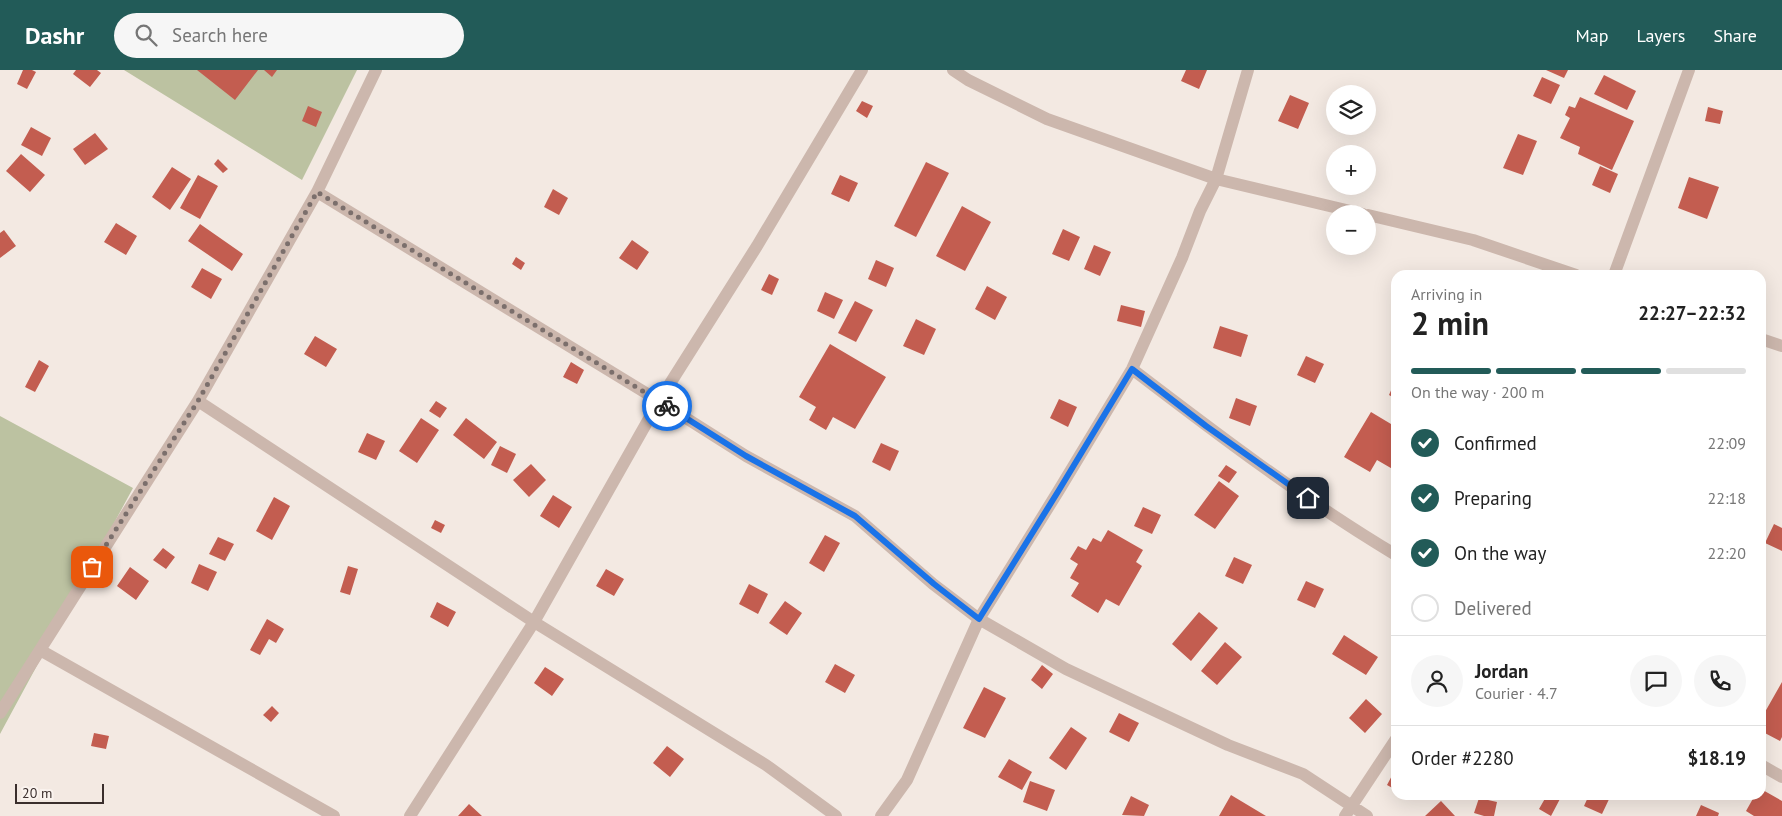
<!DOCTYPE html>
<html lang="en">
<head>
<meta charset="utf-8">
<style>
	:root { --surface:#fff; --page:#f6f6f6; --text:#222; --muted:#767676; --line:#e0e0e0; --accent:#225b58 }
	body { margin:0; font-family:"PT Sans",sans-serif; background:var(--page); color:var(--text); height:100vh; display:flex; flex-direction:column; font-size:19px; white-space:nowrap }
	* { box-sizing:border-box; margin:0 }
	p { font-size:16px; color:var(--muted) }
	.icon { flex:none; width:28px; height:28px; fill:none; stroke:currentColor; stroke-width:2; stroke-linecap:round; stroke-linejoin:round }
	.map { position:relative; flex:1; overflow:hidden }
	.panel { position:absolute; left:1391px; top:200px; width:375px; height:530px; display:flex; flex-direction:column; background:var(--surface); border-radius:15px; box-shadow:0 5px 20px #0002 }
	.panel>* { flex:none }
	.controls { position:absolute; left:1326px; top:15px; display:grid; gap:10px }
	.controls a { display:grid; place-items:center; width:50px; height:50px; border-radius:50%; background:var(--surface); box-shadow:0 5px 20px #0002; font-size:25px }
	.scale { position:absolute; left:15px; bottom:12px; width:89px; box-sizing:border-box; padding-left:5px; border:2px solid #3a2e2c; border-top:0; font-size:14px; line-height:18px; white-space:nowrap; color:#3a2e2c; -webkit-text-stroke:4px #faf3ee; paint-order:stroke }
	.pin { position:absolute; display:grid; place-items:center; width:42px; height:42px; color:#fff; margin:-21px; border-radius:10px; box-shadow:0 2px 8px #0006 }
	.courier { position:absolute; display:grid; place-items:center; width:50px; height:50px; margin:-25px; border:4px solid #1a73e8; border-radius:50%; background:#fff; color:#222; box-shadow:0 1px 6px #0007 }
	.head em { font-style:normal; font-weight:600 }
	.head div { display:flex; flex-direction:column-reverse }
	.head { display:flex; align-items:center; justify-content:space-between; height:85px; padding:0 20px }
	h1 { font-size:32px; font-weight:600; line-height:38px }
	.bar { display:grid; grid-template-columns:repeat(4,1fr); gap:8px 5px; align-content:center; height:60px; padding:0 20px }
	.bar i { height:6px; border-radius:4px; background:var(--line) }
	.bar .selected { background:var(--accent) }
	.bar p { grid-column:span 4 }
	.line { display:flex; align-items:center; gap:12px; padding:0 20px; border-top:1px solid var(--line) }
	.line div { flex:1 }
	.round { display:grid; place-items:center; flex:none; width:52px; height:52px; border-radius:26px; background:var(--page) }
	ol { padding:0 20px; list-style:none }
	li { display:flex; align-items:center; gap:15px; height:55px }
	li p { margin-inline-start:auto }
	li .icon { padding:5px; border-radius:50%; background:var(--accent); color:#fff; stroke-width:4 }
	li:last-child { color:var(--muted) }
	li i { width:28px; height:28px; border:2px solid var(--line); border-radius:50% }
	header { display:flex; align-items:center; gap:30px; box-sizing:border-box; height:70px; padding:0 25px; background:var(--accent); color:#fff }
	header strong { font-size:24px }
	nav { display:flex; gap:28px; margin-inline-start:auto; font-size:18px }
	.search { width:350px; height:45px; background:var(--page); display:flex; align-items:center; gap:12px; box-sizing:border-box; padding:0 18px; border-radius:28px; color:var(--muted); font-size:19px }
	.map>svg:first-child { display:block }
	.green { fill:#bcc2a1 }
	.building { fill:#c35d50 }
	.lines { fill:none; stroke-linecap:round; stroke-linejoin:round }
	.street { stroke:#ccb7ad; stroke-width:12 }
	.done { stroke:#7b6f6c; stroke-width:5; stroke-dasharray:0 9 }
	.route { stroke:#1a73e8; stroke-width:6 }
</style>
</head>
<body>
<header>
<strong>Dashr</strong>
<div class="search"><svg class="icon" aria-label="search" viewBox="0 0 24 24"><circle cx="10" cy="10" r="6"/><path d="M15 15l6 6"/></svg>Search here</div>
<nav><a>Map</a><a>Layers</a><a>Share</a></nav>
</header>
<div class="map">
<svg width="1782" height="746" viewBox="0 0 1782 746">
	<rect width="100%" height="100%" fill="#f3e9e2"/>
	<path class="green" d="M124 0H357L302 110Z
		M0 346 133 418 0 664Z"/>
	<path class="building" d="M23 0H32L36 2 27 19 17 14Z
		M76 0H97L101 3 90 17 73 4Z
		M197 0H258L235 30Z
		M264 0H277L272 7Z
		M1186 0H1207L1199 19 1181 11Z
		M1546 0H1568L1564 8Z
		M1604 5 1636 21 1627 40 1594 24Z
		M1542 7 1560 15 1551 34 1533 26Z
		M1290 25 1309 33 1298 59 1278 51Z
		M1580 27 1634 51 1612 100 1578 84 1580 77 1560 68 1570 48 1565 45 1569 36 1575 38Z
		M862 31 873 36 867 48 856 41Z
		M308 36 322 42 316 57 302 51Z
		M1708 37 1723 41 1720 54 1705 51Z
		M31 57 51 68 42 86 21 75Z
		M95 63 108 79 85 95 73 79Z
		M1518 64 1537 71 1523 105 1503 98Z
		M21 84 45 105 30 122 6 101Z
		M218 89 228 99 223 103 214 94Z
		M926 92 949 103 916 167 894 156Z
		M1600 96 1618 104 1610 123 1592 115Z
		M172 97 191 109 170 140 152 127Z
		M198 105 218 116 200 149 180 138Z
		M840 105 858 113 849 132 831 124Z
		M1689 107 1719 117 1707 149 1678 138Z
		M553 119 568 128 559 145 544 137Z
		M962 136 991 152 965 201 936 186Z
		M116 153 137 166 126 185 104 172Z
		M200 154 243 184 232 201 188 171Z
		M1063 159 1080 167 1069 191 1052 184Z
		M4 160 16 176 0 188V163Z
		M632 170 649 182 637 200 619 188Z
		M1094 175 1111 182 1100 206 1084 199Z
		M516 187 525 193 521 200 512 194Z
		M876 190 894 198 886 217 868 209Z
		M202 198 222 209 211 229 191 217Z
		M769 204 779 209 772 225 761 220Z
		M987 216 1007 227 995 250 975 239Z
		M825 222 843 230 834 249 817 241Z
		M855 231 873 240 856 272 838 263Z
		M1121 235 1145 241 1141 257 1117 251Z
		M916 249 936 259 924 285 903 276Z
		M1220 256 1248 265 1241 287 1213 278Z
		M315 266 337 279 326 297 304 284Z
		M830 274 886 307 855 359 833 347 826 360 809 350 816 337 799 327Z
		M1306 286 1324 294 1315 313 1297 305Z
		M39 290 49 296 35 322 25 317Z
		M571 292 584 300 577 314 563 307Z
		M1396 309V329L1389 325Z
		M1236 328 1257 336 1250 356 1229 348Z
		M1059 329 1077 337 1068 357 1050 348Z
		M436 331 447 338 440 348 429 341Z
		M1371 342 1396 357V401L1377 390 1370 402 1344 387Z
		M421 348 439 360 417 393 399 381Z
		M466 348 497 372 484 389 453 365Z
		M367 363 385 371 376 390 358 382Z
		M881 373 899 381 890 401 872 392Z
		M500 376 516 384 507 403 491 395Z
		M531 394 546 410 529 427 513 410Z
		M1226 395 1237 402 1229 413 1218 406Z
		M1219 411 1239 426 1215 459 1194 445Z
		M553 425 572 437 559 458 540 446Z
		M274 427 290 436 272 470 256 461Z
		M1143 437 1161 445 1152 464 1134 456Z
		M435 450 445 455 441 463 431 458Z
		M1774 454 1782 458V481L1765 473Z
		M1108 460 1143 480 1136 492 1142 496 1119 536 1106 529 1098 543 1071 526 1079 513 1070 508 1078 494 1070 489 1078 476 1086 480 1093 468 1101 472Z
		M825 465 840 473 824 502 809 493Z
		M218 467 234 474 225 491 209 484Z
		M163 478 175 487 166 499 153 490Z
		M1234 487 1252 495 1243 514 1225 506Z
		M199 494 217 502 208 521 191 513Z
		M348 496 358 499 350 525 340 522Z
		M130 497 149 511 136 530 117 516Z
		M606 499 624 509 614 526 596 516Z
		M1306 511 1324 519 1315 538 1297 530Z
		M749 514 768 524 758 544 739 534Z
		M785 531 802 543 787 565 769 553Z
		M437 532 456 542 448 557 430 547Z
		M1199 542 1218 558 1191 591 1172 574Z
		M267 549 284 559 276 573 269 569 260 585 250 580Z
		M1344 565 1378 587 1366 605 1332 584Z
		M1225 572 1242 587 1217 615 1201 601Z
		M835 594 855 605 845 623 825 612Z
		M1042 595 1053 604 1042 619 1031 610Z
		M545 597 564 609 552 626 534 613Z
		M1782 612V667L1780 671 1761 661V649Z
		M984 617 1006 628 985 668 963 658Z
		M1366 629 1382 644 1365 663 1349 648Z
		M272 636 279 643 271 652 263 645Z
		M1119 643 1139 653 1129 672 1109 662Z
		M1071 657 1087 668 1066 700 1049 688Z
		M94 663 109 666 106 679 91 676Z
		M667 676 684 689 670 707 653 693Z
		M1009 689 1032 702 1022 720 998 707Z
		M1396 698V720L1387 715Z
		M1030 711 1055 720 1047 741 1023 732Z
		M1761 719 1782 731V746H1754L1746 741 1755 725H1761Z
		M1231 725 1266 746H1219Z
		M1547 725H1557L1561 727 1551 746 1539 739Z
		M1589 725H1611L1602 744 1584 736Z
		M1131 726 1149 735 1144 746 1122 745Z
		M1479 728 1497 732 1494 746H1484L1474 743Z
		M1441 731 1455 746H1425Z
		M469 734 482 746H458Z
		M1701 735 1719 743 1718 746H1696Z"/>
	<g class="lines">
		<path class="street" d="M953 0 968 10 1047 49 1216 109 1363 144
			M317 122 659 331 746 386 855 446 933 514 979 549 1066 599 1228 675 1303 704 1367 746
			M1368 145 1473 170 1576 205
			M1614 205 1689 0
			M1761 269 1782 276
			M1132 299C1217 364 1304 430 1396 485
			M198 331 534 552 766 695 836 746
			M40 580 334 746
			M0 643 198 331 317 122 376 0
			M1761 695 1782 707
			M410 746 534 552 659 331 757 176 862 0
			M881 746 907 710 979 549 1059 420 1132 299 1182 188 1200 141 1216 109 1248 0
			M1345 746 1396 669"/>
	</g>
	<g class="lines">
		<path class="done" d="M92 497 198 331 317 122 667 336"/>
		<path class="route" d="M667 336 746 386 855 446 934 514 979 549 1059 420 1132 299 1206 356 1308 428"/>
	</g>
</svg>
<div class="controls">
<a><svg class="icon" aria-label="layers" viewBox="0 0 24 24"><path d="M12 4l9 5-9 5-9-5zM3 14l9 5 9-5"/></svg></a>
<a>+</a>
<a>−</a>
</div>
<div class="scale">20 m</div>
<div class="pin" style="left:92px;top:497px;background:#ea580c"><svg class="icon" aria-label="bag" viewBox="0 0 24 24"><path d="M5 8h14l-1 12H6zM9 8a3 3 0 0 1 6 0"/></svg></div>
<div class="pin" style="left:1308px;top:428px;background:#1f2937"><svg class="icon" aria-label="home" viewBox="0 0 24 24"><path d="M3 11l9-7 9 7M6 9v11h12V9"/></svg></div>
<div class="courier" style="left:667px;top:336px"><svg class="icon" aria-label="bike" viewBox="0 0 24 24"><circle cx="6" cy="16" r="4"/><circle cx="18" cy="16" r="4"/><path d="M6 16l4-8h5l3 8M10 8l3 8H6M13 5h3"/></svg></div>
<section class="panel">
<div class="head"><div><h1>2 min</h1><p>Arriving in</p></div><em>22:27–22:32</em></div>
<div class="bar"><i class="selected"></i><i class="selected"></i><i class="selected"></i><i></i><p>On the way · 200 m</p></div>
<ol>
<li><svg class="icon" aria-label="check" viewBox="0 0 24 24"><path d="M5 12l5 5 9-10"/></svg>Confirmed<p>22:09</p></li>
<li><svg class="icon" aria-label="check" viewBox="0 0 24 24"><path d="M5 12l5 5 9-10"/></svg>Preparing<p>22:18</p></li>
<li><svg class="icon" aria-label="check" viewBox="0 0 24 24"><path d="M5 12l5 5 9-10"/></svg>On the way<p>22:20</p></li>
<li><i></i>Delivered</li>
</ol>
<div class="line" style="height:90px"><a class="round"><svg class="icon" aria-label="person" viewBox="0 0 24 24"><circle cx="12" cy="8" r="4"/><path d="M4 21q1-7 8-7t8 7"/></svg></a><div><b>Jordan</b><p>Courier · 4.7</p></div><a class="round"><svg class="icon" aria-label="chat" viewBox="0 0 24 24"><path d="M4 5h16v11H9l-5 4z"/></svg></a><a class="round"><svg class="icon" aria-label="phone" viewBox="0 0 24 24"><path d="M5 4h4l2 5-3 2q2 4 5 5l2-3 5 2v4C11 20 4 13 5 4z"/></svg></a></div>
<div class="line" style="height:65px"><div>Order #2280</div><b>$18.19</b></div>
</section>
</div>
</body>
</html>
